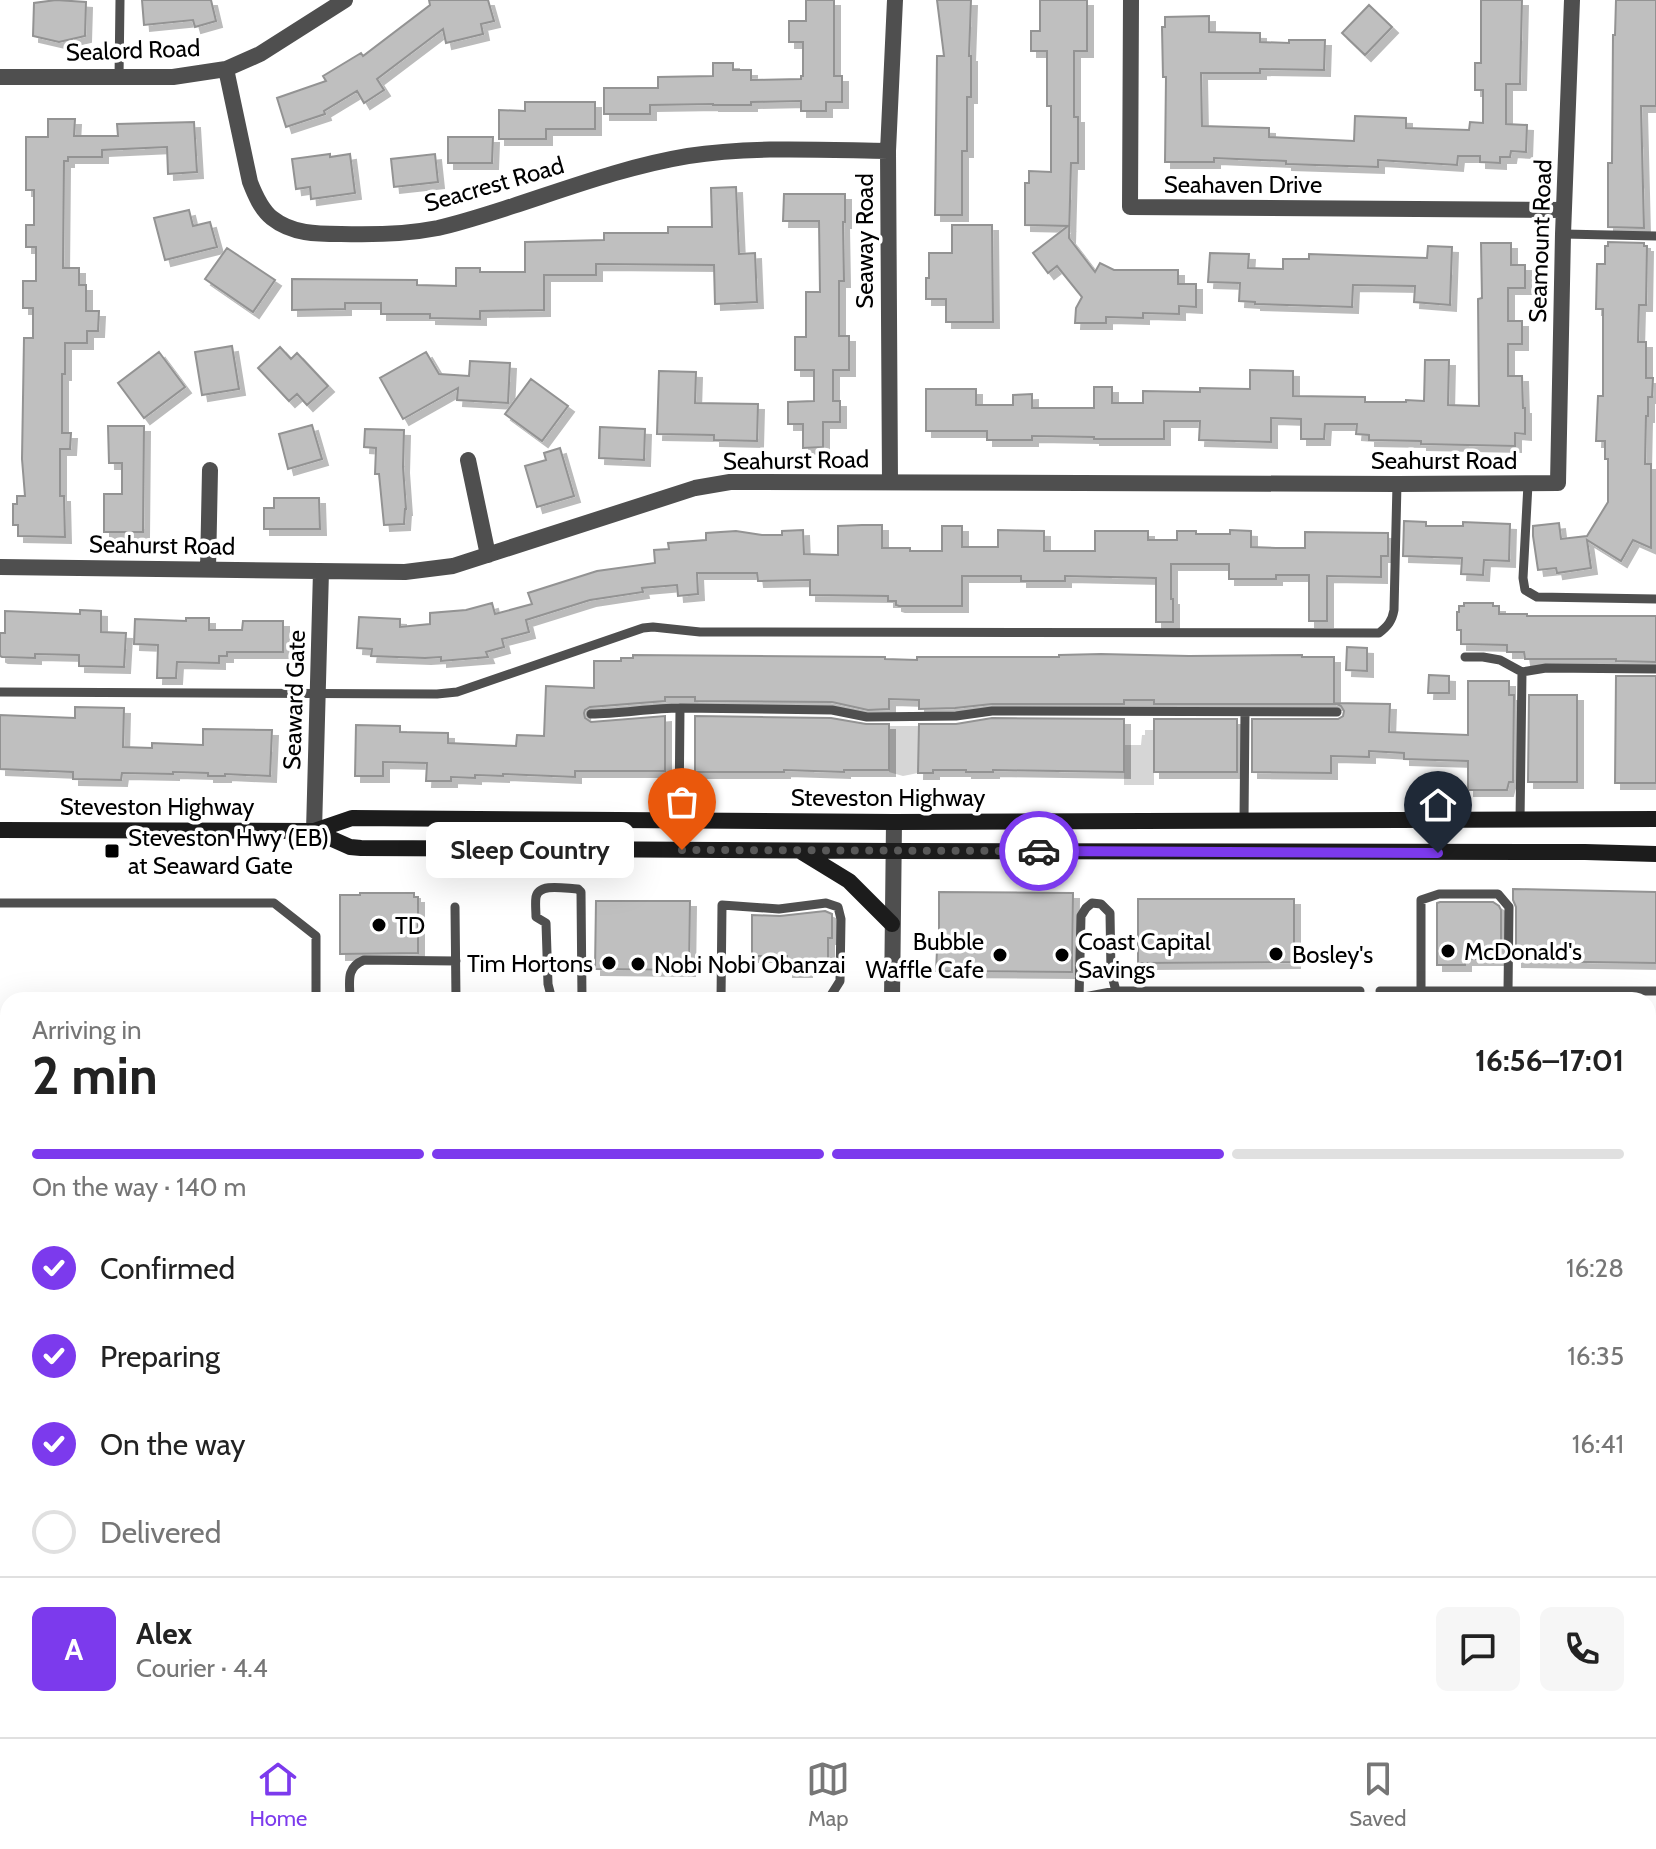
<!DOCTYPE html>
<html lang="en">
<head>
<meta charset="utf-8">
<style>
	:root { --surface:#fff; --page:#f6f6f6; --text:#222; --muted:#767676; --line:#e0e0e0; --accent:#7c3aed }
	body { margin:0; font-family:Cabin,sans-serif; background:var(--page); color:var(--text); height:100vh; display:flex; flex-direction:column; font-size:30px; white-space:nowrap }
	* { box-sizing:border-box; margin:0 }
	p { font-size:26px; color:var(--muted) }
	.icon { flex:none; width:44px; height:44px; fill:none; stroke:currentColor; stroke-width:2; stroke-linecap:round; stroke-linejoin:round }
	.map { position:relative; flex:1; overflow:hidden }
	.details { position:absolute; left:0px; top:992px; width:1656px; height:746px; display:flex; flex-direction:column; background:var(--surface); border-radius:24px 24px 0 0; box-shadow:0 8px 32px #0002 }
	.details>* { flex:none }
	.pin { position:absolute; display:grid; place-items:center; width:68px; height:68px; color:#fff; margin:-82px -34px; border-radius:50% 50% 50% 0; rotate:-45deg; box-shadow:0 0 8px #0007 }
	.pin .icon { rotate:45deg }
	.courier { position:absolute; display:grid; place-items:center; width:80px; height:80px; margin:-40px; border:6px solid #7c3aed; border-radius:50%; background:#fff; color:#222; box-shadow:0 2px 10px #0007 }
	.bubble { position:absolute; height:56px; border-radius:12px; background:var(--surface); box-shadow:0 8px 32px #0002; font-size:26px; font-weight:700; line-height:56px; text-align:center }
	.head em { font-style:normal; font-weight:700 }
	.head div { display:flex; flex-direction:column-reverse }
	.head { display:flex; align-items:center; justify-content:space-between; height:136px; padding:0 32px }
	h1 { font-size:52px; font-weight:700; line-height:60px }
	.bar { display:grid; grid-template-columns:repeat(4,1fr); gap:12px 8px; align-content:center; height:96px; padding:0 32px }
	.bar i { height:10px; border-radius:6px; background:var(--line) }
	.bar .selected { background:var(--accent) }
	.bar p { grid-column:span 4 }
	.line { display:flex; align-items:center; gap:20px; padding:0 32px; border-top:2px solid var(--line) }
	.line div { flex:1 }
	.round { display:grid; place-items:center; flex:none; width:84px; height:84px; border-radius:12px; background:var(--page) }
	ol { padding:0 32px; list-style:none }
	li { display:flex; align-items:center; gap:24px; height:88px }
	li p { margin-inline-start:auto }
	li .icon { padding:8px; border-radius:50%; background:var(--accent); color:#fff; stroke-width:4 }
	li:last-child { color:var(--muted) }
	li i { width:44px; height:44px; border:4px solid var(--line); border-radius:50% }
	.tab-bar { display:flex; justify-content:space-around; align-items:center; height:112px; border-top:2px solid var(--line); background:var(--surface); font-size:22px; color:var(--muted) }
	.tab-bar a { display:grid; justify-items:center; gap:4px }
	.tab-bar .selected { color:var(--accent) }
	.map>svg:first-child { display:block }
	.green { fill:#d6d6d6 }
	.building { fill:#bfbfbf; stroke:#939393; stroke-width:2; filter:url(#shadow) }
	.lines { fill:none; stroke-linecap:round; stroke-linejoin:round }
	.service { stroke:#4f4f4f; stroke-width:9 }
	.minor { stroke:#4f4f4f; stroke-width:16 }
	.tertiary { stroke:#4f4f4f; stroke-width:16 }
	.secondary { stroke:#1c1c1c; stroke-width:16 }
	.done { stroke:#595959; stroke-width:8; stroke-dasharray:0 14.4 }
	.route { stroke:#7c3aed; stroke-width:10 }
	.poi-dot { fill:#000; stroke:#fff; stroke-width:3 }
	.labels { text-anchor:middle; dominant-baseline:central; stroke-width:7; stroke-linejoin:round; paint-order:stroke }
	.street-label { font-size:24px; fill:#000; stroke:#fff }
	.poi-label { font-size:24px; fill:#000; stroke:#fff; text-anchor:start }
</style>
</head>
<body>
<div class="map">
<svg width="1656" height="1737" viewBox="0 0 1656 1737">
	<defs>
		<filter id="shadow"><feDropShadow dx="6" dy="6" stdDeviation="0" flood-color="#0004"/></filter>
	</defs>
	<rect width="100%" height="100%" fill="#fff"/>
	<path class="green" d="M889 726H919L918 773 903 776 889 772Z
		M1145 730H1154V785H1124V745H1141L1142 735H1145Z"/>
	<path class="building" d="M56 0 86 2 85 36 59 42 33 36 34 3Z
		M142 0H211L216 21 195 27 193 20 144 25Z
		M429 0H488L494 21 481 24 483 34 446 43 443 29 377 79 384 90 364 103 357 91 324 111 325 114 286 127 277 98 326 81 323 76 361 53 363 56 430 5Z
		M806 0H834V76H842V102H826V111H801V101L751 102V105H713V104L650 105V114H604V88H658V77L713 76V63H733V70H751V80L801 79V76H803V42H789V21H806Z
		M937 0H971L969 56H971V97H967V151H962V215H935L937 56H944Z
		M1040 0H1087V51H1074V117H1078V163H1071L1069 238 1095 272 1100 263 1114 270H1178V284H1196V307L1179 306V314L1143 313V318L1106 317V323H1075L1076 308 1082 297 1057 266 1048 273 1033 253 1068 226 1025 225V183H1029V171L1051 172V106H1047V51H1031V31H1040Z
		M1481 0H1522L1520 84H1506V124L1527 125 1526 152 1511 151 1510 157H1500V163L1480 162V156H1458L1457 165 1378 160V167L1286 164V161L1214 158V162H1165L1166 77H1163L1162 27H1165V17L1209 16V32L1260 33V42L1289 43V40H1325L1324 70 1260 69V73H1201L1202 126 1269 128V137L1354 141 1355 116 1406 118V128L1469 130 1470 122 1483 123V90H1475V63H1481Z
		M1616 0H1656V106H1641L1644 228 1608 227V163H1612L1613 35H1615Z
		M1369 5 1392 27 1365 55 1342 33Z
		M525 102H595V129H546V139H499V110L525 111Z
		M48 119H75L74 136H118L117 124 194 122 197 172 168 174 167 147 102 150V157H68V161H64L63 268H79V285H86V311H99L98 331H87V343H65V374H62V433H71L70 449H60V496H64L65 537 18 536V525H13V504H17V496H25L22 459 24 338H33V308H23V281H36V247H26V225H34V190H26V137H48Z
		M448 137H493L492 163H448Z
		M330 154V157L350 154 355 193 311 199 310 187 296 189 292 159Z
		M435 154 438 182 394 187 391 159Z
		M736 187 739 254 755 253 757 302 715 304 714 265 596 264V275H544V310L480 311V319L430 318V314H381V303H345V309L292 310V279L417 280V285L456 286V268H480V272H525V242L604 240V233H668V227H712L711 188Z
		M784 194H845V222H843L844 281H839V336H849V370H833V401H840V422H823V447L803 448V424H788V402L814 401V370H795V337H806V292H820L819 221H783Z
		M189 210 193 226 210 222 217 247 165 260 154 218Z
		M952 225H992L993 322H946V299H926V278H929V253H952Z
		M1608 242 1644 243V246H1647L1646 305H1639L1638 342H1646V378H1653L1652 397H1648V416H1646L1645 464H1651V548L1633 540 1621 561 1587 540 1591 568 1557 573 1556 568 1538 570 1533 536V526L1559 523 1561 539 1587 536 1608 502V459H1605V441H1596L1598 396H1603V309H1596L1597 264H1605V246H1608Z
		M1481 243H1511V265H1525V288H1508V321H1522V344H1508V376H1522L1523 408H1525V434L1515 433V446L1421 444V441L1369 440V435L1356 434 1357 424H1325L1324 439H1301V419L1271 418V442L1199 440 1200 421H1164V439H1094V437L1032 436V440H987V431H926V389H976V405H1013V395L1032 394V408H1094V387H1112V403H1143V391L1200 392V388L1250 389V370L1293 371V396L1365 397V402H1406V400L1424 401 1425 360H1449L1448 405 1479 406 1478 299 1482 298Z
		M1428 246 1452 247 1450 305 1414 302 1415 286 1353 285 1352 307 1255 304V302L1239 301 1240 283 1208 282 1210 253 1249 254 1248 268 1283 269V259H1309V254L1427 258Z
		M227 248 275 280 253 312 205 279Z
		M232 346 239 389 202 395 195 352Z
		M280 347 291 359 297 353 328 386 307 405 297 394 289 401 258 368Z
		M159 352 185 387 144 418 118 383Z
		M426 352 439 374 469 376 470 361 510 363 508 403 457 400 458 388 403 419 380 378Z
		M659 371 696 372 695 403 758 404 757 441 714 440V435L657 434Z
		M531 379 568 406 542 441 505 414Z
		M312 425 322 459 288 469 279 434Z
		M108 426H144L143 532H104V494H122V463H109Z
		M600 427 645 429 644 460 599 458Z
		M365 429 404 430 403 467 406 509H405L404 524 384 525 379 474H375L376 448 364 447Z
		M560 448 574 496 537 507 525 466 546 460 544 453Z
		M274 498H319L320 529H264V508H274Z
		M1404 521 1426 522V526H1463V522L1510 524 1509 561 1484 560 1483 575 1461 574 1462 558 1403 556Z
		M862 525H882V548H910V551H942V526H962V547H998V530L1044 531V551H1095V531H1148V540H1177V531H1196V534H1230V530L1251 531V547L1276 548H1305V532L1388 533V556H1381V577L1327 576V621H1309V575H1276V579H1229V564H1171V599H1173V622H1156V578L1065 576V581H1021V576H962V606H899L896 605V601H888V596L810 595V580L758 581 757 573H697L698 594 678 596 677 585 642 588 643 592 590 600 526 620 529 632 502 639 504 647 486 652 488 657 441 661V657L425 658 371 656 372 649 357 648 359 617 400 619V627L430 624V613L466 610 492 603 495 614 532 604 528 593 597 571 655 563 654 550 669 549 668 543 706 540V533L736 531 762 535H782V531L803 530 804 554 838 555V526Z
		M1464 603H1493V606H1499V614H1527V616H1656V662L1616 661V659H1525L1524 652H1507V645L1461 644V630H1457V612H1459V606H1464Z
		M80 610 101 611V632L126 633 124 667 79 666V655L35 654V658L2 657 0 656V633H5V611L80 614Z
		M186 618H209V630H242L243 621H283V652H227V656H219V663L177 662 176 678H157L158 645 134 644 135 619 186 621Z
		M1347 647 1367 648V671L1346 670Z
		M1101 654 1189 656 1302 655V657H1334V703L1390 704 1389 732 1468 735V681H1509V695H1514L1513 782H1509L1507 790H1468V761L1404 759V753L1369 751V757L1331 756V773L1252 772V719H1338L1343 716 1344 711 1341 706 1337 704H1154V700H1124V704H992L955 708 919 709V700L889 699V709L868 710 832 702 695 701V697H665V701L590 707 585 710 584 713 585 718 591 722 665 716V771H575V777L503 774V776L475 775V778L451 777V781H426L427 763 383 762V776H355L356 725 400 726V732L448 733V743L516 746 517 735 544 736 546 686 594 688V661H621V658H633V655L885 657V659L917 660V657H1059V655Z
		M1429 675 1449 676V693H1428Z
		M1616 676H1656V783H1615Z
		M1529 695H1577V782H1528Z
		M75 707 124 708 123 747 152 748V743L203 745V729L272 730 270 776 225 774V776H208V773L173 772V774L122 773 121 780 73 779V772L0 769V715L75 718Z
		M695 716 831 718 866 724H889V770H844V772L784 770V772H695Z
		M992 718 1124 719V772L993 770V772H966V770H933V773H918L919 724H956Z
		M1154 719H1237V772H1154Z
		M1513 889 1656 892V963L1516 961V907L1513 900Z
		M939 892 1073 893 1072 972 936 971 937 950H939Z
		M360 893H414V897H418V953L340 954V895H360Z
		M1138 899H1294V962L1138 963Z
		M596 901H690L689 970 595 969Z
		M1440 902H1493L1499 906 1501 910V959H1465V965H1437V903Z
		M825 911 832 914V938H828V964H806V971H787V956H752V915L780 916Z"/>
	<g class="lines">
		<path class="service" d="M119 78 120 0
			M1563 234 1656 236
			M1528 484 1523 578 1525 590 1537 597 1656 599
			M1465 657H1483L1500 660 1522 672 1546 668 1656 669
			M0 692 437 694 457 692 643 628 653 627 700 632 1379 633C1388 626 1392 621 1394 610L1397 484
			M591 714C621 714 650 708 680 708
			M679 820 680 708 832 710 867 717 956 716 992 711 1337 712
			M1244 821 1245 712
			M1520 821 1522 672
			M0 903H274L316 936V1000
			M455 907 456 1000
			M1380 991H1656
			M1421 991V900L1439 894H1498L1509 907 1508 991
			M955 997 1079 998 1116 991H1360
			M1079 998 1081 916 1086 908 1092 903 1101 904 1110 913 1111 972 1116 991
			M350 1000C350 982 345 968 364 960L456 961
			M456 1000H527
			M552 1000 548 984 546 923 536 917C536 911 535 903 536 897 539 882 567 889 578 889L581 892 582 1000
			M721 1000 722 905 779 909 826 903 838 907 841 919 840 981 828 1000
			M1648 1151H1656
			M0 1166H8
			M1648 1231H1656
			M1648 1355 1656 1356
			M1648 1407 1656 1406
			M0 1597H8
			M1015 1730 1036 1737
			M1614 1730V1737
			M556 1737V1730"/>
		<path class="minor" d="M1131 0 1130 207 1564 210
			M226 69 250 182C255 195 261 209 272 218 292 234 317 234 341 234 373 235 407 234 438 228 464 222 488 214 513 206 571 187 628 166 688 156 752 146 822 150 888 151
			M0 77H173L226 69 260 54 345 0
			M468 460 488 555
			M890 482 888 151 895 0
			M0 567 405 572 453 566 695 488 730 482 1397 484 1558 483 1563 234 1572 0
			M208 569 210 470
			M314 831 321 571
			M892 1000 894 822
			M120 1730V1737
			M1129 1730 1136 1737"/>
		<path class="tertiary" d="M1648 1577H1656
			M1095 1737 1097 1730"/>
		<path class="secondary" d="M0 830 314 831 352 818 894 822 1656 819
			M314 831 350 847 361 848 894 851 1585 852 1656 854
			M800 851 849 881 892 924"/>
	</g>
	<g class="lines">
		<path class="done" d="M682 850 1039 851"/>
		<path class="route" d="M1039 851 1438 853"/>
	</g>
	<g class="poi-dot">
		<rect x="104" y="843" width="16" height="16" rx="4"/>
		<circle cx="379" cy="925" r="8"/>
		<circle cx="1448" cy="951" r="8"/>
		<circle cx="1276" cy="954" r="8"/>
		<circle cx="1000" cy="955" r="8"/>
		<circle cx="1062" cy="955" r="8"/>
		<circle cx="609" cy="963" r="8"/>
		<circle cx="638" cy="964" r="8"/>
	</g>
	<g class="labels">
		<g class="street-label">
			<text transform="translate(133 50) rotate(-2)">Sealord Road</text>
			<text transform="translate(494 184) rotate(-16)">Seacrest Road</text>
			<text x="1243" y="184">Seahaven Drive</text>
			<text transform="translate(864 241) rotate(-90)">Seaway Road</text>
			<text transform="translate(1540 241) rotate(-88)">Seamount Road</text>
			<text transform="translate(796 460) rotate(-1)">Seahurst Road</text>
			<text x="1444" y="460">Seahurst Road</text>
			<text transform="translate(162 545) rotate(1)">Seahurst Road</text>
			<text transform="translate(294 700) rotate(-88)">Seaward Gate</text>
			<text x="888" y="797">Steveston Highway</text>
			<text x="157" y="806">Steveston Highway</text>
		</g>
		<g class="poi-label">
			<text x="128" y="837">Steveston Hwy (EB)<tspan x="128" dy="28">at Seaward Gate</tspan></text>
			<text x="395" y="925">TD</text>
			<text x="984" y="941" text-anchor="end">Bubble<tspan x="984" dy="28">Waffle Cafe</tspan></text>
			<text x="1078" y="941">Coast Capital<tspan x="1078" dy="28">Savings</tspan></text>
			<text x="1464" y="951">McDonald's</text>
			<text x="1292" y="954">Bosley's</text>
			<text x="593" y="963" text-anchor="end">Tim Hortons</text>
			<text x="654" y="964">Nobi Nobi Obanzai</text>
		</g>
	</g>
</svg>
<div class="pin" style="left:682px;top:850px;background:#ea580c"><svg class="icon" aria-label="bag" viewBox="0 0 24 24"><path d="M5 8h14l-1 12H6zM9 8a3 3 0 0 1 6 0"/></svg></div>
<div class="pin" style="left:1438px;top:853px;background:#1f2937"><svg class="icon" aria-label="home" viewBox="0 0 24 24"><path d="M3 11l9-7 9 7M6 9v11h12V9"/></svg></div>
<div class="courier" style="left:1039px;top:851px"><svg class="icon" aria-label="car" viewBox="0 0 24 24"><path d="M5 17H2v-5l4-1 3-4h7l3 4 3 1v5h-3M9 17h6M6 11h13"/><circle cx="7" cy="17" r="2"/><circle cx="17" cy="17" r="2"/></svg></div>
<div class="bubble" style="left:426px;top:822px;width:208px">Sleep Country</div>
<section class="details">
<div class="head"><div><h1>2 min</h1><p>Arriving in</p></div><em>16:56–17:01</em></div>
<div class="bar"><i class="selected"></i><i class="selected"></i><i class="selected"></i><i></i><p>On the way · 140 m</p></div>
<ol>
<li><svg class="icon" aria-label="check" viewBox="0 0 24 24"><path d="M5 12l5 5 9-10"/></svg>Confirmed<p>16:28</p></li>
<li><svg class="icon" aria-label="check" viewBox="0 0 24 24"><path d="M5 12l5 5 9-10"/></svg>Preparing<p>16:35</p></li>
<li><svg class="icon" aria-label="check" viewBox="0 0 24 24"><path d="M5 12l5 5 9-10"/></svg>On the way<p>16:41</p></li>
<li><i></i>Delivered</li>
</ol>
<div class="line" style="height:144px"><b class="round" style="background:var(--accent);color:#fff">A</b><div><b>Alex</b><p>Courier · 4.4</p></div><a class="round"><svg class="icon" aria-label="chat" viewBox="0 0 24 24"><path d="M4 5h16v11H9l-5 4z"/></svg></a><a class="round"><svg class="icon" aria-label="phone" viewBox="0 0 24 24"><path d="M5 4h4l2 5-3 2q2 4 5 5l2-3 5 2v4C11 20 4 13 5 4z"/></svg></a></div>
</section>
</div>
<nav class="tab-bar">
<a class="selected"><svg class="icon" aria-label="home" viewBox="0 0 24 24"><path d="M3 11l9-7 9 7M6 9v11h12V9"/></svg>Home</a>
<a><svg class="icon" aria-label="map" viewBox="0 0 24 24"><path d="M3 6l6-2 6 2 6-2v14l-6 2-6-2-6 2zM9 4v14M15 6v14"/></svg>Map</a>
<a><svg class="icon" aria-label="saved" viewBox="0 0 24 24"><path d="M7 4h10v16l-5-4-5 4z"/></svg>Saved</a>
</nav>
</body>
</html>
